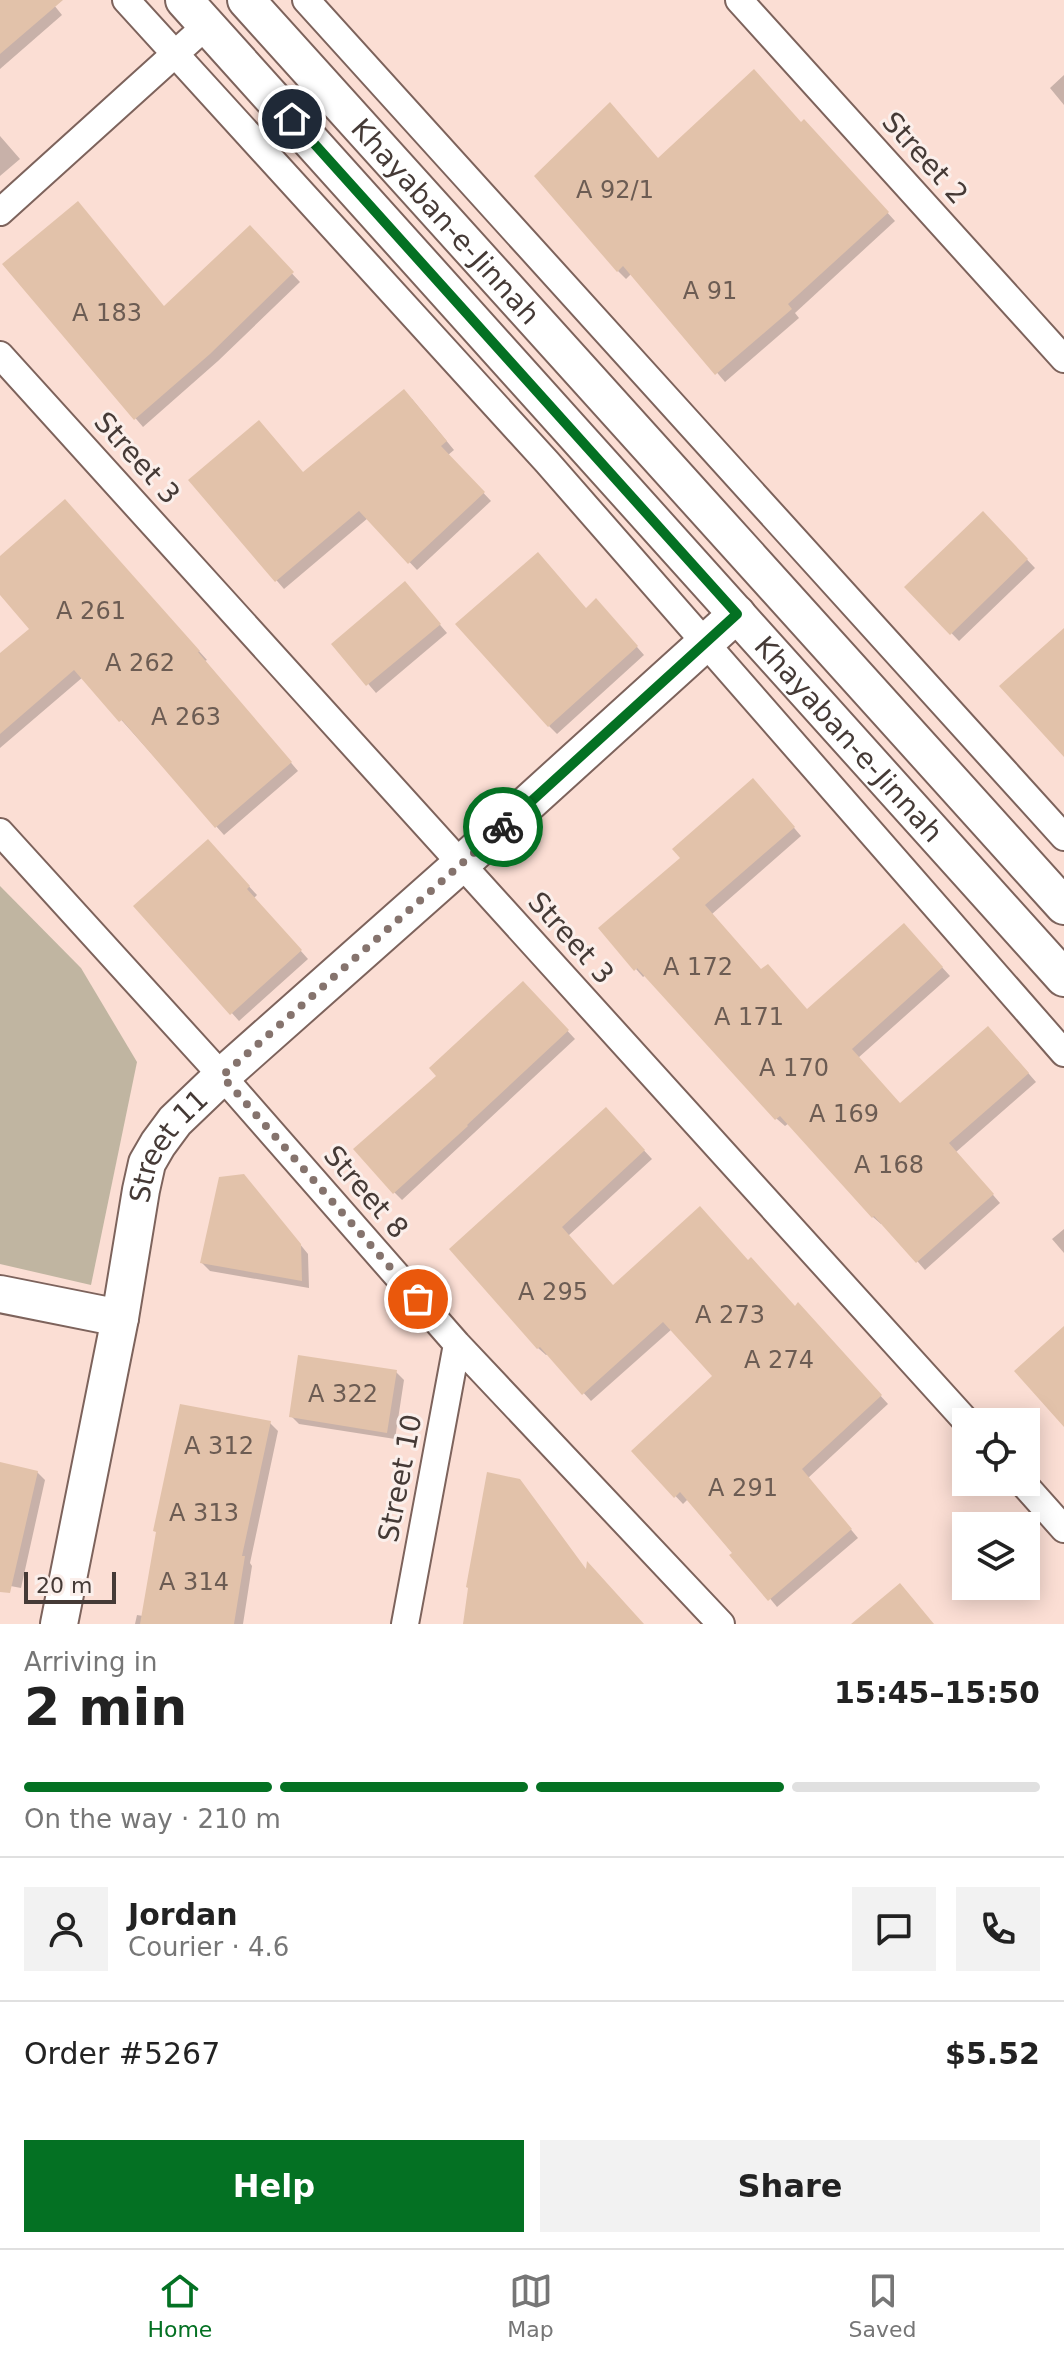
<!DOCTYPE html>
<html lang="en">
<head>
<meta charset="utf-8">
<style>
	:root { --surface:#fff; --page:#f2f2f2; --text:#222; --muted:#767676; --line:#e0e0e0; --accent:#047123 }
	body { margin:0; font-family:"DejaVu Sans",sans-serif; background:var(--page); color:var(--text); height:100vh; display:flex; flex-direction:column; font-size:30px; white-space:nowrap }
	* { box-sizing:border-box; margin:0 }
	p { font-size:26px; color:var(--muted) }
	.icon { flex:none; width:44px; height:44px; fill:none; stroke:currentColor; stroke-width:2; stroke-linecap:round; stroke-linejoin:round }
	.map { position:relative; height:1624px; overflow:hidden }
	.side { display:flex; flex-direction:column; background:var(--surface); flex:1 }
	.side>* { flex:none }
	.tools { position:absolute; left:952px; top:1408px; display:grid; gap:16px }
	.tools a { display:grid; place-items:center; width:88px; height:88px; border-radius:0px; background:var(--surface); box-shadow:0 4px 20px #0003; font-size:40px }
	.scale { position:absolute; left:24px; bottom:20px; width:92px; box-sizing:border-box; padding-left:8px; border:4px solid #453a36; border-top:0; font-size:22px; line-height:28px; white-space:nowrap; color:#453a36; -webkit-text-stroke:6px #fbefeb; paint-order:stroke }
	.pin { position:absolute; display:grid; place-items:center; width:68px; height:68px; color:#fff; margin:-34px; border:4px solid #fff; border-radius:50%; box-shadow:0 2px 8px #0007 }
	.courier { position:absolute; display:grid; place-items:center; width:80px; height:80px; margin:-40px; border:6px solid #047123; border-radius:50%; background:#fff; color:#222; box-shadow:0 2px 10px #0007 }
	.overview em { font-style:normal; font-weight:700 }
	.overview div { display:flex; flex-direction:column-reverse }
	.overview { display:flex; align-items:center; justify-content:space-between; height:136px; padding:0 24px }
	h1 { font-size:52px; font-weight:700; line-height:60px }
	.bar { display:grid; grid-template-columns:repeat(4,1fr); gap:12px 8px; align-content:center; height:96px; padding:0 24px }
	.bar i { height:10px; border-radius:6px; background:var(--line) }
	.bar .on { background:var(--accent) }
	.bar p { grid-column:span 4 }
	.line { display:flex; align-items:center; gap:20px; padding:0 24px; border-top:2px solid var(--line) }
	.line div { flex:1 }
	.round { display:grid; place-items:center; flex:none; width:84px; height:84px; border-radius:0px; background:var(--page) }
	.action { display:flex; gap:16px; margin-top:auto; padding:16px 24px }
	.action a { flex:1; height:92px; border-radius:0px; background:var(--accent); color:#fff; font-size:32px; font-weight:700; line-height:92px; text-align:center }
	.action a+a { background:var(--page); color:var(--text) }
	.tab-bar { display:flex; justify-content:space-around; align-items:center; height:112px; border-top:2px solid var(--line); background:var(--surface); font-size:22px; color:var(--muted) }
	.tab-bar a { display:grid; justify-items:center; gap:4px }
	.tab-bar .on { color:var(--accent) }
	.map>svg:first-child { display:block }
	.green { fill:#c0b5a1 }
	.shadow { fill:#0003 }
	.building { fill:#e2c2aa }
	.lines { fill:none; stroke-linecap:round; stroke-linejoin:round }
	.street-casing { stroke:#7d635c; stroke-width:30 }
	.secondary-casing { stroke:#7d635c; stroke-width:40 }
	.street { stroke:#fff; stroke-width:26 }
	.secondary { stroke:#fff; stroke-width:36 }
	.done { stroke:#85736d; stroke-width:8; stroke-dasharray:0 14.4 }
	.route { stroke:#047123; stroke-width:10 }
	.labels { text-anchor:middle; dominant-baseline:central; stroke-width:6; stroke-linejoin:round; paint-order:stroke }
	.number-label { font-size:24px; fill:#6c5c53 }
	.street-label { font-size:28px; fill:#453a36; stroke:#fbefeb }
</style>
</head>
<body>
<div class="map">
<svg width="1064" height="1624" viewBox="0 0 1064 1624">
	<rect width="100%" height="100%" fill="#fbded4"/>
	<path class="green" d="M0 886 81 968 137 1062 91 1285 0 1264Z"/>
	<path class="shadow" d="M0 0H50L62 15 0 69Z
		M1064 75V105L1050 88Z
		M801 125 812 130 895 221 795 313 799 318 725 382 632 273 626 279 618 271 658 160Z
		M0 136 20 159 0 176Z
		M249 228 300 282 218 361 143 427 5 265 165 308Z
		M412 399 454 450 448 455 491 501 417 570 368 518 284 589 190 480 304 475Z
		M73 510 207 660 205 661 298 771 224 835 83 677 0 748V656L32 629 0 592V559Z
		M983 513 1035 568 959 641 907 587Z
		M412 592 447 633 376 693 334 644Z
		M604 609 644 655 557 734 549 726Z
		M761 789 801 836 712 914 762 971 807 1011 911 933 950 976 858 1058 900 1105 996 1036 1036 1082 956 1152 1000 1203 925 1270 883 1222 881 1224 873 1217 789 1123 785 1126 777 1119 646 975 643 977 636 969Z
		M215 849 257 895 254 898 308 959 239 1021 136 906Z
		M523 983 575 1039 402 1200 394 1192 438 1076Z
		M614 1118 652 1159 568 1236 614 1288 748 1262 795 1308 806 1313 888 1404 808 1478 858 1538 777 1607 688 1499 683 1504 634 1452 715 1376 672 1329 591 1401 548 1354 546 1355 538 1348 451 1249Z
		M251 1184 308 1254 309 1288 210 1271 202 1263Z
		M1064 1229V1253L1052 1239Z
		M396 1372 404 1380 395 1439 299 1424 291 1416Z
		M270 1423 278 1431 250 1563 252 1566 243 1624H135L137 1615 143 1616Z
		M0 1464 37 1472 45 1480 21 1588 0 1584Z"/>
	<path class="building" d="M0 0H63L0 54Z
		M754 69 801 122 804 119 889 212 788 304 792 309 715 375 623 266 617 272 534 176 610 102 658 158Z
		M78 201 164 306 250 225 294 272 210 354 134 420 2 264Z
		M404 389 447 441 441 446 485 492 408 564 359 511 275 582 188 480 259 420 303 472Z
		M65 499 200 651 198 652 292 762 215 828 122 720 119 722 74 670 0 734V653L29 629 0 595V556Z
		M983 511 1028 559 950 635 904 587Z
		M538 552 586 608 596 598 638 646 548 727 455 624Z
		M405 581 441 624 366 686 331 644Z
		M1064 628V757L999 686Z
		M753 778 795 827 705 905 761 969 768 964 807 1009 904 923 943 967 852 1049 900 1103 988 1026 1029 1073 949 1143 994 1194 916 1263 874 1216 872 1218 780 1116 775 1120 637 968 634 971 598 928 680 858 672 849Z
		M208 839 250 886 247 889 302 950 230 1015 133 906Z
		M523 981 569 1030 467 1125 468 1126 393 1194 353 1149 436 1076 429 1068Z
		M606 1107 645 1150 562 1227 613 1285 700 1206 748 1260 751 1257 795 1306 798 1302 882 1395 802 1469 852 1529 768 1601 729 1555 732 1553 680 1492 674 1498 631 1451 712 1376 663 1322 582 1395 540 1347 537 1349 449 1249Z
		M244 1174 301 1244 302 1281 200 1263 219 1177Z
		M1064 1326V1427L1014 1371Z
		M298 1355 397 1370 387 1433 289 1417Z
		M180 1404 271 1421 242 1556H245L234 1624H140L156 1532 153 1531Z
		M0 1462 38 1471 10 1593 0 1592Z
		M487 1472 520 1479 586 1569 587 1561 644 1624H463L468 1588 466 1587Z
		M900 1583 934 1624H851Z"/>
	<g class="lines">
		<g class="street-casing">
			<path id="street" d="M126 0 547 462 1064 1053
				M306 0 1064 837
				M739 0 1064 359
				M0 212 207 25
				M0 355 967 1422
				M0 832 222 1076 457 1344 721 1624
				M1022 1482 1064 1529
				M405 1624 457 1344"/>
		</g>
		<g class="secondary-casing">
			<g id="secondary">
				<path id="s1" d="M184 0 1064 978"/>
				<path id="s2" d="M246 0 1064 906"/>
				<path d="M0 1294 120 1318"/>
				<path id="s3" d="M59 1624 120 1318 141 1190 147 1163 158 1144 175 1121 222 1076 461 864 737 614"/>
			</g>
		</g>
		<use href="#street" class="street"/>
		<use href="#secondary" class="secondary"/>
	</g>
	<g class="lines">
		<path class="done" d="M418 1299 222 1076 503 827"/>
		<path class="route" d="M292 119 737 614 503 827"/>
	</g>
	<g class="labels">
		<g class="number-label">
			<text x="615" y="190">A 92/1</text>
			<text x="710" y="291">A 91</text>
			<text x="107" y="313">A 183</text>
			<text x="91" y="611">A 261</text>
			<text x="140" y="663">A 262</text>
			<text x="186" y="717">A 263</text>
			<text x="698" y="967">A 172</text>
			<text x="749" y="1017">A 171</text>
			<text x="794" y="1068">A 170</text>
			<text x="844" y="1114">A 169</text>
			<text x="889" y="1165">A 168</text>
			<text x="553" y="1292">A 295</text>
			<text x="730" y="1315">A 273</text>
			<text x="779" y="1360">A 274</text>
			<text x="343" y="1394">A 322</text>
			<text x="219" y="1446">A 312</text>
			<text x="743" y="1488">A 291</text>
			<text x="204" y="1513">A 313</text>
			<text x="194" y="1582">A 314</text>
		</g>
		<g class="street-label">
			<text transform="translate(925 158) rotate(48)">Street 2</text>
			<text stroke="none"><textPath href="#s2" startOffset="298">Khayaban-e-Jinnah</textPath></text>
			<text transform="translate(137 458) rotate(48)">Street 3</text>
			<text stroke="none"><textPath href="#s1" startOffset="994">Khayaban-e-Jinnah</textPath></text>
			<text transform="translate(571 938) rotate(48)">Street 3</text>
			<text stroke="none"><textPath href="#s3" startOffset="494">Street 11</textPath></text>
			<text transform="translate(366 1192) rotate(49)">Street 8</text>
			<text transform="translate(400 1478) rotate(-79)">Street 10</text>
		</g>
	</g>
</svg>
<div class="tools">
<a><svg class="icon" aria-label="locate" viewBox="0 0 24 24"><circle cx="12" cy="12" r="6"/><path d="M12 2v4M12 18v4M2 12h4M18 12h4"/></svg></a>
<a><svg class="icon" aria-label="layers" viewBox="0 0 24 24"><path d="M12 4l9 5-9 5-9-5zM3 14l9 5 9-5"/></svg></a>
</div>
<div class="scale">20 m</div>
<div class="pin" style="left:418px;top:1299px;background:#ea580c"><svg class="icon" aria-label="bag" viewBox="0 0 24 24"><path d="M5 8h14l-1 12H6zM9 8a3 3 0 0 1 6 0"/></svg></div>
<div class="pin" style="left:292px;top:119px;background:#1f2937"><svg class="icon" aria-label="home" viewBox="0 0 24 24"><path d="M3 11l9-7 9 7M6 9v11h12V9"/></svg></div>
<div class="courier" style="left:503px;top:827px"><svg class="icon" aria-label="bike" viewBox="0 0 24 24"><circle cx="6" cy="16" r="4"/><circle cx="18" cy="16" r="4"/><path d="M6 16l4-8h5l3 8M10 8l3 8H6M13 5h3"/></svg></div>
</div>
<section class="side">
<div class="overview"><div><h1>2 min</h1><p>Arriving in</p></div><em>15:45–15:50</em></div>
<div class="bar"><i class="on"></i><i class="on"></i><i class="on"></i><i></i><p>On the way · 210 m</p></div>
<div class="line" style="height:144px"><a class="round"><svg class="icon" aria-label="person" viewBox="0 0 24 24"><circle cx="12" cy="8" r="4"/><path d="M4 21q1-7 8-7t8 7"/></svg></a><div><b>Jordan</b><p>Courier · 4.6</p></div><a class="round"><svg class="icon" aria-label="chat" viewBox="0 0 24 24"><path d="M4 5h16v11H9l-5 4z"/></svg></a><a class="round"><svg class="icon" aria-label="phone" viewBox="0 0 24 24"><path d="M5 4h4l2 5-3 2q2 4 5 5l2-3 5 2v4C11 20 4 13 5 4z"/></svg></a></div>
<div class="line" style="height:104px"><div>Order #5267</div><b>$5.52</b></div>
<div class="action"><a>Help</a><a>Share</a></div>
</section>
<nav class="tab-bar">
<a class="on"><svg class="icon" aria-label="home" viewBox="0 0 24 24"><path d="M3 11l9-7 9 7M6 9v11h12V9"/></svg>Home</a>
<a><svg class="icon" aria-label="map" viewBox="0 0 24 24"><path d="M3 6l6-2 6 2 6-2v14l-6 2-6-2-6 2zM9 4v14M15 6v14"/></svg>Map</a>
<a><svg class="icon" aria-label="saved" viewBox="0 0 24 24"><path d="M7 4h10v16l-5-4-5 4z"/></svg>Saved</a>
</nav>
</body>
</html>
